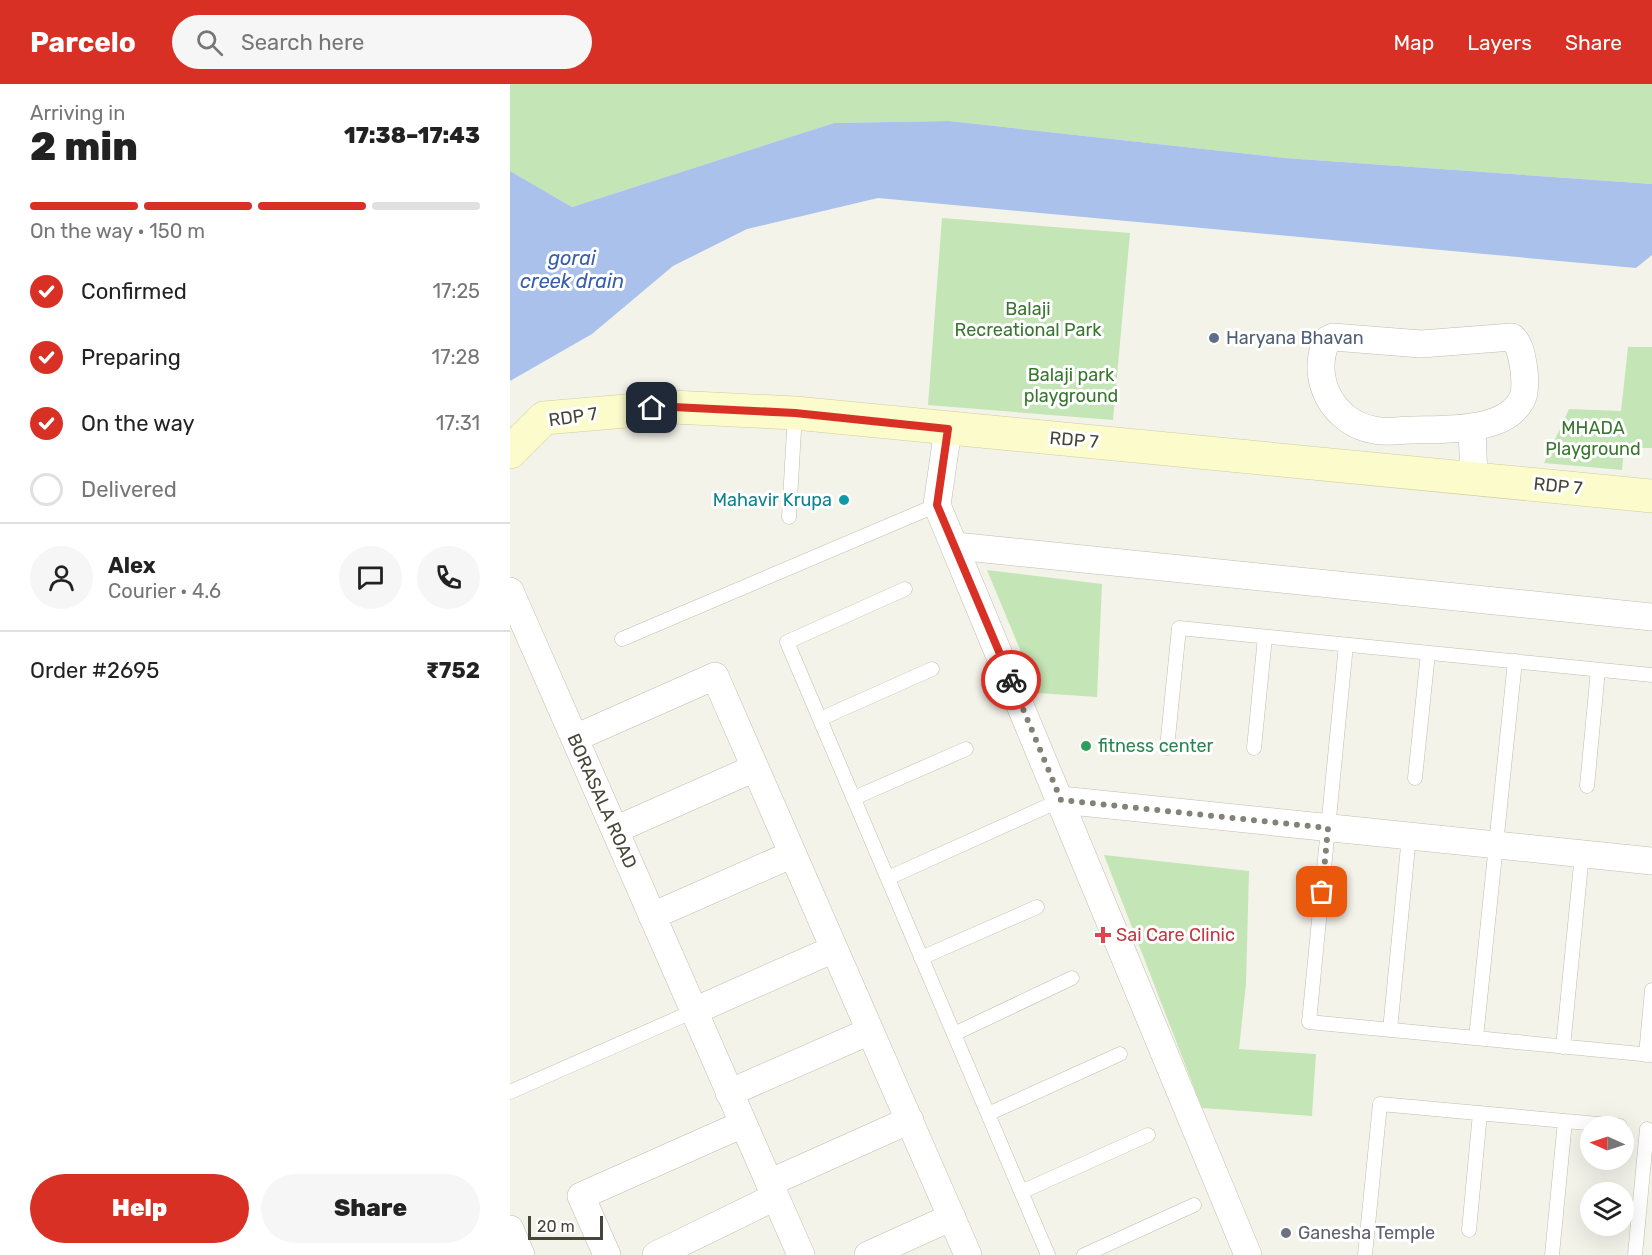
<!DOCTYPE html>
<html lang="en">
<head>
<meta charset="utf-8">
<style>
	:root { --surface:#fff; --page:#f6f6f6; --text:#222; --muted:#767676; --line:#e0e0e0; --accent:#d93025 }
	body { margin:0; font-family:Rubik,sans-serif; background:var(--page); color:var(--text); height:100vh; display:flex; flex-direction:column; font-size:22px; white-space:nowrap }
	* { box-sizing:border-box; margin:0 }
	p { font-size:20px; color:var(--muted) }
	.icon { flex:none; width:33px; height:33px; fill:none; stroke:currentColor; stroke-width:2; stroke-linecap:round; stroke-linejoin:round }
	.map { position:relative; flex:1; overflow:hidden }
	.panel { display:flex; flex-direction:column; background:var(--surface); width:510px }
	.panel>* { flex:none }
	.needle { width:39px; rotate:273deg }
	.fabs { position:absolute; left:1070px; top:1032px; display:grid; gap:12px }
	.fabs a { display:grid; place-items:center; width:54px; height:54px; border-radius:50%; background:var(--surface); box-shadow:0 6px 24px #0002; font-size:30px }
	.scale { position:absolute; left:18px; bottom:15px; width:75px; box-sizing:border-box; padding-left:6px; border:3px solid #474538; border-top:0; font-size:16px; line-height:21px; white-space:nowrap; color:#474538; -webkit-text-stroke:4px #fff; paint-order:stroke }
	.pin { position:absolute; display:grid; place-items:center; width:51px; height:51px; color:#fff; margin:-26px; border-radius:12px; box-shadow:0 3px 9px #0006 }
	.courier { position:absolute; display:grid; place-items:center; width:60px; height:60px; margin:-30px; border:4px solid #d93025; border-radius:50%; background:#fff; color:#222; box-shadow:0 2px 8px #0007 }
	.head em { font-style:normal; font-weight:800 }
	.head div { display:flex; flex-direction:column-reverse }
	.head { display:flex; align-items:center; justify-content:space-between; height:102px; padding:0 30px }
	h1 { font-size:39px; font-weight:800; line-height:45px }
	.bar { display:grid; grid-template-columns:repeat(4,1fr); gap:9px 6px; align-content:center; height:72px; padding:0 30px }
	.bar i { height:8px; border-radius:4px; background:var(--line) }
	.bar .on { background:var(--accent) }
	.bar p { grid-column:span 4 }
	.line { display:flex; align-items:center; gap:15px; padding:0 30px; border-top:2px solid var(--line) }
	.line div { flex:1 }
	.round { display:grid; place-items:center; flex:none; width:63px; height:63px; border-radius:32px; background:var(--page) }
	ol { padding:0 30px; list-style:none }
	li { display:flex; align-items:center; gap:18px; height:66px }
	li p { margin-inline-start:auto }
	li .icon { padding:6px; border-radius:50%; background:var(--accent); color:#fff; stroke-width:4 }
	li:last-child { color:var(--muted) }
	li i { width:33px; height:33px; border:3px solid var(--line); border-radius:50% }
	.action { display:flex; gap:12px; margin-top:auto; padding:12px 30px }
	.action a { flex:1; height:69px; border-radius:36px; background:var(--accent); color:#fff; font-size:24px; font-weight:800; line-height:69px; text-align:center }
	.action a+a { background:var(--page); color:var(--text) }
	header { display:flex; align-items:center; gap:36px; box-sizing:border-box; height:84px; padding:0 30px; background:var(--accent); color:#fff }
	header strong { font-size:28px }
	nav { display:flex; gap:33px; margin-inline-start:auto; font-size:21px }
	.search { width:420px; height:54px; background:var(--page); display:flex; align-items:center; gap:15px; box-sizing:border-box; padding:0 21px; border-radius:33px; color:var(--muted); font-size:22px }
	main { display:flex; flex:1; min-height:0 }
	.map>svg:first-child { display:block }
	.green { fill:#c4e5b5 }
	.water { fill:#aac1ec }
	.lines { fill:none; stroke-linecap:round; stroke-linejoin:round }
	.lane-casing { stroke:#bfbdad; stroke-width:15 }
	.street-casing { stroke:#bfbdad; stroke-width:28 }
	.secondary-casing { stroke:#cecd9a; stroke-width:34 }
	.lane { stroke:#fff; stroke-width:14 }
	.street { stroke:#fff; stroke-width:27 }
	.secondary { stroke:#fbfbcc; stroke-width:33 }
	.done { stroke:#848276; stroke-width:6; stroke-dasharray:0 10.8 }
	.route { stroke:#d93025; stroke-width:8 }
	.service-dot { fill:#5c6f8a; stroke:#fff; stroke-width:2 }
	.culture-dot { fill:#0f9aa8; stroke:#fff; stroke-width:2 }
	.leisure-dot { fill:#2e9e5b; stroke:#fff; stroke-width:2 }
	.health-dot { fill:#e0444e; stroke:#fff; stroke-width:2 }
	.worship-dot { fill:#6b7280; stroke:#fff; stroke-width:2 }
	.labels { text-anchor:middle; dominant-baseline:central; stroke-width:6; stroke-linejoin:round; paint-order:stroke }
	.park-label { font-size:18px; fill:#38762e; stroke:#fff }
	.service-label { font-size:18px; fill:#4e5e75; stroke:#fff; text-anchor:start }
	.street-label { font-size:18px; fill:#474538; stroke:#fff }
	.culture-label { font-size:18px; fill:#0d838f; stroke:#fff; text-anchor:end }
	.leisure-label { font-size:18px; fill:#27864d; stroke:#fff; text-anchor:start }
	.health-label { font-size:18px; fill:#be3a42; stroke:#fff; text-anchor:start }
	.worship-label { font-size:18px; fill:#5b616d; stroke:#fff; text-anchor:start }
	.water-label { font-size:20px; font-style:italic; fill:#375eae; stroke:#fff }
</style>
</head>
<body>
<header>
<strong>Parcelo</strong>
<div class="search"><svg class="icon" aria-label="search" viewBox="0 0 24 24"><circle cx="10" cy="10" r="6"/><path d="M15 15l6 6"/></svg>Search here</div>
<nav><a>Map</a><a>Layers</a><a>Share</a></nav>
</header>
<main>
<section class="panel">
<div class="head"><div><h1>2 min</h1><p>Arriving in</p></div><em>17:38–17:43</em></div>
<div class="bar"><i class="on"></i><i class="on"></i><i class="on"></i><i></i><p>On the way · 150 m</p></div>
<ol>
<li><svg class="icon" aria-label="check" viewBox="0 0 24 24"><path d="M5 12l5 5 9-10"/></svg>Confirmed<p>17:25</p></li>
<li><svg class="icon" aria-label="check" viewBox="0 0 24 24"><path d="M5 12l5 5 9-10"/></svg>Preparing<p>17:28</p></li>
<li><svg class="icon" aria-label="check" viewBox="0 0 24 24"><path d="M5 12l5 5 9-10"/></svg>On the way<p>17:31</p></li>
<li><i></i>Delivered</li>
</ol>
<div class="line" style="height:108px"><a class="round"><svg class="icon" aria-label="person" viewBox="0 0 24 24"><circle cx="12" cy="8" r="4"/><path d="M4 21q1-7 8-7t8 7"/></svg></a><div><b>Alex</b><p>Courier · 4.6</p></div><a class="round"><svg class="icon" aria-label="chat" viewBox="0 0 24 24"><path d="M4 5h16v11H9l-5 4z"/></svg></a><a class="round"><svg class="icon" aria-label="phone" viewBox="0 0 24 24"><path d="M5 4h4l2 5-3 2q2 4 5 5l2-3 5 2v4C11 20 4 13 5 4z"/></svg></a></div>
<div class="line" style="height:78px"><div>Order #2695</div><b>₹752</b></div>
<div class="action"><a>Help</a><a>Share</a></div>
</section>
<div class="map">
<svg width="1142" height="1171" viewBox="0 0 1142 1171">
	<rect width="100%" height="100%" fill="#f4f3ea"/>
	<path class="green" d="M0 0H1142V100L775 74 439 37 324 39 62 123 0 87Z
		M432 134 620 149 603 336 418 321Z
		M1118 263H1142V364H1114L1112 386 1034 379 1059 325 1111 327Z
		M477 486 592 500 587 613 528 609Z
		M594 771 739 787 736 900 729 965 806 970 802 1032 692 1024Z"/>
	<path class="water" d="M439 37 775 74 1142 100V171L1126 184 368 114 237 145 163 182 82 250 0 297V87L62 123 324 39Z"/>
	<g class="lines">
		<g class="lane-casing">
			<path id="lane" d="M279 433 285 329
				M395 505 277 558 538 1171
				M112 555 427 421
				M836 561 799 938 1142 971
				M310 635 422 585
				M657 664 669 544 1142 591
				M744 664 755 553
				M905 694 918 569
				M1077 702 1088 586
				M344 714 456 665
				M378 794 551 716
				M411 874 527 823
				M880 946 899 752
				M444 950 562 894
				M966 954 1005 577
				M1053 963 1072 770
				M1136 971 1142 906
				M0 1008 184 927
				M478 1030 610 970
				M511 1108 638 1051
				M959 1146 970 1029
				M574 1171 684 1121
				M855 1171 870 1020 1110 1042
				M1042 1171 1055 1037
				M1125 1171 1137 1045"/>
		</g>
		<g class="street-casing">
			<path id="street" d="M823 253 911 260 1002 253C1011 261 1012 274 1014 286 1015 295 1016 309 1011 317 993 349 932 345 901 346 890 346 876 349 864 346 823 339 799 294 817 256Z
				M438 345 427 421 738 1171
				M962 345 964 394
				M446 462 1142 533
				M0 507 291 1171
				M65 654 205 592 458 1171
				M551 716 1142 777
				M105 746 245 684
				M142 832 283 770
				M184 927 324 865
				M219 1009 360 947
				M259 1099 400 1036
				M0 1145 11 1171
				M97 1171 71 1112 233 1040
				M146 1171 265 1113
				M358 1171 442 1133"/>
		</g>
		<g class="secondary-casing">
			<path id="secondary" d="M0 368 34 334 163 323 285 329 1142 412"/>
		</g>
		<use href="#lane" class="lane"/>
		<use href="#street" class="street"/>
		<use href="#secondary" class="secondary"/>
	</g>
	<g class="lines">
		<path class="done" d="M501 596 551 716 818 744 812 808"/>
		<path class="route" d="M142 324 163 323 285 329 438 345 427 421 501 596"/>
	</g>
	<circle class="service-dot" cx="704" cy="254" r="6"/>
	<circle class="culture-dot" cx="334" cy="416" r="6"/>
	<circle class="leisure-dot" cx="576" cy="662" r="6"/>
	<path class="health-dot" d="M590 842h6v6h6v6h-6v6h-6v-6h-6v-6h6z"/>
	<circle class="worship-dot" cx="776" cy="1149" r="6"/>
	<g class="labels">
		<g class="park-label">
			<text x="518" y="225">Balaji<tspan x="518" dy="21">Recreational Park</tspan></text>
			<text x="561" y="291">Balaji park<tspan x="561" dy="21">playground</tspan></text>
			<text x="1083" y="344">MHADA<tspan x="1083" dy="21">Playground</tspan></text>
		</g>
		<g class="service-label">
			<text x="716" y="254">Haryana Bhavan</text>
		</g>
		<g class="street-label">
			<text transform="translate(63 333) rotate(-8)">RDP 7</text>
			<text transform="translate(564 356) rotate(5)">RDP 7</text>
			<text transform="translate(1048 402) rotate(6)">RDP 7</text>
			<text transform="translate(92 717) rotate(66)">BORASALA ROAD</text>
		</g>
		<g class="culture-label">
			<text x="322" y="416">Mahavir Krupa</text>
		</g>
		<g class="leisure-label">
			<text x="588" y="662">fitness center</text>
		</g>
		<g class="health-label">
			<text x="606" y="851">Sai Care Clinic</text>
		</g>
		<g class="worship-label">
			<text x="788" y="1149">Ganesha Temple</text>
		</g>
		<g class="water-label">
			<text x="62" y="174">gorai<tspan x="62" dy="23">creek drain</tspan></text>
		</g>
	</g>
</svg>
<div class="fabs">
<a><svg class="needle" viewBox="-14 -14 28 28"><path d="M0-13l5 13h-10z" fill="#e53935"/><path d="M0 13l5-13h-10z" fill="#767676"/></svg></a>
<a><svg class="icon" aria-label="layers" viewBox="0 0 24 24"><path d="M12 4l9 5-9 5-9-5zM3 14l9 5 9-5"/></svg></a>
</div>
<div class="scale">20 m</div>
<div class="pin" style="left:812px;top:808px;background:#ea580c"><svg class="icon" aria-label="bag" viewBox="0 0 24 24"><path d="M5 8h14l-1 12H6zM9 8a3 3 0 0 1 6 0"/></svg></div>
<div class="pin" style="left:142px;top:324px;background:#1f2937"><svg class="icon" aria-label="home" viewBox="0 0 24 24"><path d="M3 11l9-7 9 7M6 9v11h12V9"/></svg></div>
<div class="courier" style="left:501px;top:596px"><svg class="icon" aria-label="bike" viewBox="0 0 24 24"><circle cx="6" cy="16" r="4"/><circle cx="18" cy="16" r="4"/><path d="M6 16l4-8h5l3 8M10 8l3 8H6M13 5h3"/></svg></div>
</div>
</main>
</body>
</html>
